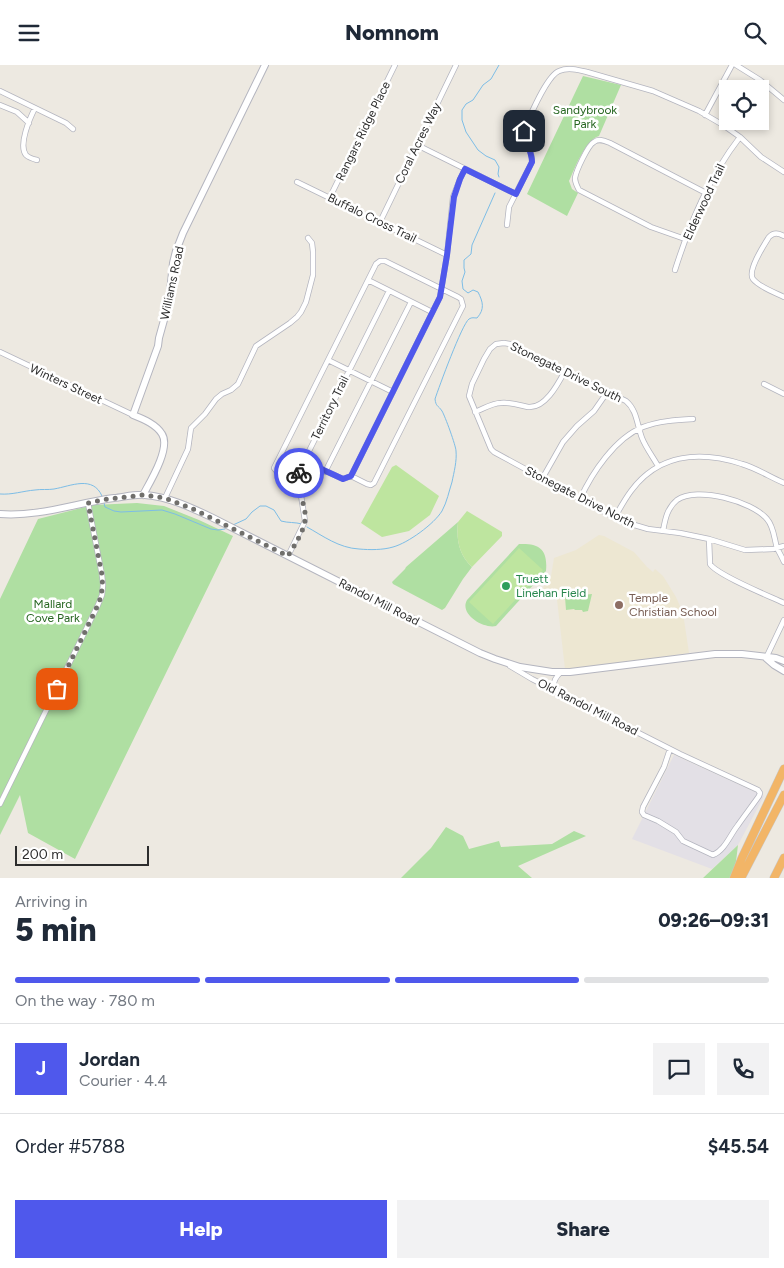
<!DOCTYPE html>
<html lang="en">
<head>
<meta charset="utf-8">
<style>
	:root { --surface:#fff; --page:#f2f2f3; --text:#1f2937; --muted:#747a83; --line:#e0e1e3; --accent:#4f58ec }
	body { margin:0; font-family:Figtree,sans-serif; background:var(--page); color:var(--text); height:100vh; display:flex; flex-direction:column; font-size:19px; white-space:nowrap }
	* { box-sizing:border-box; margin:0 }
	p { font-size:16px; color:var(--muted) }
	.icon { flex:none; width:28px; height:28px; fill:none; stroke:currentColor; stroke-width:2; stroke-linecap:round; stroke-linejoin:round }
	.map { position:relative; height:813px; overflow:hidden }
	.panel { display:flex; flex-direction:column; background:var(--surface); flex:1 }
	.panel>* { flex:none }
	.tools { position:absolute; left:719px; top:15px; display:grid; gap:10px }
	.tools a { display:grid; place-items:center; width:50px; height:50px; border-radius:0px; background:var(--surface); box-shadow:0 2px 8px #0003; font-size:25px }
	.scale { position:absolute; left:15px; bottom:12px; width:134px; box-sizing:border-box; padding-left:5px; border:2px solid #2d2d2d; border-top:0; font-size:14px; line-height:18px; white-space:nowrap; color:#2d2d2d; -webkit-text-stroke:4px #fff; paint-order:stroke }
	.pin { position:absolute; display:grid; place-items:center; width:42px; height:42px; color:#fff; margin:-21px; border-radius:10px; box-shadow:0 2px 8px #0006 }
	.courier { position:absolute; display:grid; place-items:center; width:50px; height:50px; margin:-25px; border:4px solid #4f58ec; border-radius:50%; background:#fff; color:#222; box-shadow:0 1px 6px #0007 }
	.headline em { font-style:normal; font-weight:800 }
	.headline div { display:flex; flex-direction:column-reverse }
	.headline { display:flex; align-items:center; justify-content:space-between; height:85px; padding:0 15px }
	h1 { font-size:32px; font-weight:800; line-height:38px }
	.bar { display:grid; grid-template-columns:repeat(4,1fr); gap:8px 5px; align-content:center; height:60px; padding:0 15px }
	.bar i { height:6px; border-radius:4px; background:var(--line) }
	.bar .selected { background:var(--accent) }
	.bar p { grid-column:span 4 }
	.line { display:flex; align-items:center; gap:12px; padding:0 15px; border-top:1px solid var(--line) }
	.line div { flex:1 }
	.round { display:grid; place-items:center; flex:none; width:52px; height:52px; border-radius:0px; background:var(--page) }
	.button { display:flex; gap:10px; margin-top:auto; padding:10px 15px }
	.button a { flex:1; height:58px; border-radius:0px; background:var(--accent); color:#fff; font-size:20px; font-weight:800; line-height:58px; text-align:center }
	.button a+a { background:var(--page); color:var(--text) }
	header { display:flex; justify-content:space-between; align-items:center; height:65px; padding:0 15px; background:var(--surface); font-size:22px; font-weight:800 }
	.map>svg:first-child { display:block }
	.industrial { fill:#e3e0e6 }
	.education { fill:#ede7d2 }
	.green { fill:#afdfa2 }
	.pitch { fill:#bee59f }
	.lines { fill:none; stroke-linecap:round; stroke-linejoin:round }
	.stream { stroke:#7dbde6; stroke-width:1 }
	.street-casing { stroke:#b4b5bf; stroke-width:6 }
	.secondary-casing { stroke:#b4b5bf; stroke-width:8 }
	.highway-casing { stroke:#c8c8c8; stroke-width:9 }
	.street { stroke:#fff; stroke-width:4.5 }
	.secondary { stroke:#fff; stroke-width:6 }
	.highway { stroke:#f2b567; stroke-width:8 }
	.done { stroke:#706f6c; stroke-width:5; stroke-dasharray:0 9 }
	.route { stroke:#4f58ec; stroke-width:6 }
	.leisure-dot { fill:#2e9e5b; stroke:#fff; stroke-width:2 }
	.education-dot { fill:#8d6e63; stroke:#fff; stroke-width:2 }
	.labels { text-anchor:middle; dominant-baseline:central; stroke-width:5; stroke-linejoin:round; paint-order:stroke }
	.park-label { font-size:12px; fill:#276621; stroke:#fff }
	.street-label { font-size:12px; fill:#2d2d2d; stroke:#fff }
	.leisure-label { font-size:12px; fill:#27864d; stroke:#fff; text-anchor:start }
	.education-label { font-size:12px; fill:#785e54; stroke:#fff; text-anchor:start }
</style>
</head>
<body>
<header><svg class="icon" aria-label="menu" viewBox="0 0 24 24"><path d="M4 6h16M4 12h16M4 18h16"/></svg>Nomnom<svg class="icon" aria-label="search" viewBox="0 0 24 24"><circle cx="10" cy="10" r="6"/><path d="M15 15l6 6"/></svg></header>
<div class="map">
<svg width="784" height="813" viewBox="0 0 784 813">
	<rect width="100%" height="100%" fill="#ede9e1"/>
	<path class="industrial" d="M674 690 764 731 738 780 712 804 632 774Z"/>
	<path class="education" d="M599 470 604 471 634 487 647 502 653 507 655 504 663 511 676 532 683 548 689 588 617 599 565 604 556 526 540 528 551 511 554 493 576 485Z"/>
	<path class="green" d="M583 11 621 20 599 71C585 75 575 103 569 116L572 124 578 128 567 151 527 129Z
		M137 438 164 441 199 455 233 471 75 794 28 768 20 730 0 770V534L38 454 93 440Z
		M458 457C456 474 459 490 472 502L463 514 445 543 442 545 393 519 392 517 405 504 406 502Z
		M519 479C539 478 548 484 546 506L496 561C483 564 459 549 467 535Z
		M592 529 588 546 583 547 582 545H575L574 544 566 545 565 532Z
		M446 762 463 771 469 784 499 776 501 782 552 779 574 766 586 771 518 801 532 813H401L431 783Z
		M738 780 734 813H703Z"/>
	<path class="pitch" d="M396 400 439 431 430 450 409 466 382 472 361 458 392 402Z
		M467 446 502 467V471L472 502C459 490 456 474 458 457Z
		M519 483 543 505 493 559 469 537Z"/>
	<g class="lines">
		<path class="stream" d="M499 112 498 109 499 102 495 95 486 91 478 85 466 67 462 55V45L466 39 473 35 483 20 491 14 499 0
			M0 429C12 430 23 426 35 425 41 424 48 425 54 424 71 421 93 410 102 431
			M104 438 105 442 114 446 121 447 162 445 175 449 211 464 218 465 225 464
			M233 460 246 454 252 447 260 441H266L274 445 281 456C288 458 295 457 302 459
			M307 462C323 471 339 483 359 484 370 485 383 485 393 482 408 478 434 459 442 446 447 437 449 426 452 417 454 407 457 396 456 386 456 381 445 351 442 346 438 340 436 342 435 334 439 322 462 259 469 254 472 252 474 253 477 253 485 244 483 237 478 227L473 225 468 228 463 224 462 216 465 207 464 203V195L471 189 472 180 495 128"/>
		<g class="street-casing">
			<path id="street" d="M736 0 760 15 784 35
				M0 26 66 58 73 64
				M0 40 17 47 29 58
				M35 43C30 53 18 80 26 90 29 93 33 94 37 95
				M705 50 732 0
				M417 80 516 129
				M297 117 447 190
				M330 132 395 0
				M380 157 456 0
				M507 160 509 142 532 97C533 82 521 77 526 60 532 47 547 11 559 6 568 2 579 5 587 7L653 26 699 46 723 60 740 72 761 92 784 107
				M784 171C778 168 774 167 769 172 764 180 747 206 753 214 759 222 776 228 784 232
				M685 174 651 162 579 125C577 121 575 118 575 113 576 106 588 80 594 77 599 73 605 76 610 78L706 128
				M675 205C690 158 709 112 740 72
				M368 215 432 247
				M0 287 133 350
				M328 295 393 327
				M764 319 784 329
				M475 347C483 344 492 338 501 338 510 337 519 340 528 342 545 344 558 319 565 306
				M304 396 343 414 351 411 440 232 447 190 453 132 460 114 465 104
				M658 401C653 392 646 383 642 373 637 360 637 345 626 336L548 298 526 289 510 279 504 278 496 279 490 284 484 294 472 319 469 331 491 384 494 387 621 456 648 464 680 468 709 474 745 485 773 484 784 481
				M325 407 411 237
				M542 414 563 377 577 361 594 346 608 326
				M299 419 279 409 274 403 376 199 380 196H385L458 232 461 234 463 241 374 418 371 420 367 419 351 411
				M165 433 188 384 191 363 205 349 216 334 222 329 231 325 238 319 256 281 290 258 297 252 301 247 306 237 313 210V187L312 178 308 173
				M580 434C592 408 615 373 643 362 659 356 676 355 693 354
				M615 452C620 443 625 434 631 426 659 388 701 386 742 399 756 403 770 412 784 418
				M663 466C665 455 667 443 677 435 697 421 752 436 767 454 774 462 774 473 777 483 779 487 782 492 784 497
				M709 474 710 499C717 510 769 531 784 538
				M288 491 305 456 298 411 304 396 389 226
				M766 593 784 555
				M510 601 532 614 680 689 758 725 760 728 759 731C752 741 745 750 738 760 730 770 725 785 713 790L683 776 676 767 658 756 644 750 642 747 643 742 664 702 670 684
				M557 626 554 623C553 616 556 612 561 607
				M0 739 98 540 102 530 103 520 102 510 88 438"/>
		</g>
		<g class="secondary-casing">
			<path id="secondary" d="M143 430C150 417 171 383 162 369 156 359 143 354 133 350L158 281 159 273 169 237 173 198 176 186 183 168 265 0
				M0 449C39 452 76 438 114 433 124 432 135 429 145 430 169 432 190 442 211 452L480 588 495 594 520 602 552 607H570L715 589H742L776 593 784 596
				M766 593 774 600 784 606"/>
		</g>
		<g class="highway-casing">
			<path id="highway" d="M734 813 742 793 784 704
				M741 813 784 730
				M774 813 784 793"/>
		</g>
		<use href="#street" class="street"/>
		<use href="#secondary" class="secondary"/>
		<use href="#highway" class="highway"/>
	</g>
	<g class="lines">
		<path class="done" d="M57 624 98 540C102 530 103 521 102 510L88 438 108 434 143 430 165 433 193 444 288 491C294 481 304 466 305 455 307 439 294 423 299 408"/>
		<path class="route" d="M299 408 304 396 343 414 351 411 440 232 447 190 454 132 460 114 465 104 516 129 532 97C532 86 525 77 524 66"/>
	</g>
	<circle class="leisure-dot" cx="506" cy="521" r="5"/>
	<circle class="education-dot" cx="619" cy="540" r="5"/>
	<g class="labels">
		<g class="park-label">
			<text x="585" y="45">Sandybrook<tspan x="585" dy="14">Park</tspan></text>
			<text x="53" y="539">Mallard<tspan x="53" dy="14">Cove Park</tspan></text>
		</g>
		<g class="street-label">
			<text transform="translate(363 66) rotate(-64)">Rangars Ridge Place</text>
			<text transform="translate(418 78) rotate(-64)">Coral Acres Way</text>
			<text transform="translate(704 137) rotate(-65)">Elderwood Trail</text>
			<text transform="translate(372 153) rotate(26)">Buffalo Cross Trail</text>
			<text transform="translate(172 218) rotate(-78)">Williams Road</text>
			<text transform="translate(566 307) rotate(26)">Stonegate Drive South</text>
			<text transform="translate(66 319) rotate(25)">Winters Street</text>
			<text transform="translate(330 343) rotate(-64)">Territory Trail</text>
			<text transform="translate(580 432) rotate(27)">Stonegate Drive North</text>
			<text transform="translate(379 537) rotate(27)">Randol Mill Road</text>
			<text transform="translate(588 642) rotate(27)">Old Randol Mill Road</text>
		</g>
		<g class="leisure-label">
			<text x="516" y="514">Truett<tspan x="516" dy="14">Linehan Field</tspan></text>
		</g>
		<g class="education-label">
			<text x="629" y="533">Temple<tspan x="629" dy="14">Christian School</tspan></text>
		</g>
	</g>
</svg>
<div class="tools">
<a><svg class="icon" aria-label="locate" viewBox="0 0 24 24"><circle cx="12" cy="12" r="6"/><path d="M12 2v4M12 18v4M2 12h4M18 12h4"/></svg></a>
</div>
<div class="scale">200 m</div>
<div class="pin" style="left:57px;top:624px;background:#ea580c"><svg class="icon" aria-label="bag" viewBox="0 0 24 24"><path d="M5 8h14l-1 12H6zM9 8a3 3 0 0 1 6 0"/></svg></div>
<div class="pin" style="left:524px;top:66px;background:#1f2937"><svg class="icon" aria-label="home" viewBox="0 0 24 24"><path d="M3 11l9-7 9 7M6 9v11h12V9"/></svg></div>
<div class="courier" style="left:299px;top:408px"><svg class="icon" aria-label="bike" viewBox="0 0 24 24"><circle cx="6" cy="16" r="4"/><circle cx="18" cy="16" r="4"/><path d="M6 16l4-8h5l3 8M10 8l3 8H6M13 5h3"/></svg></div>
</div>
<section class="panel">
<div class="headline"><div><h1>5 min</h1><p>Arriving in</p></div><em>09:26–09:31</em></div>
<div class="bar"><i class="selected"></i><i class="selected"></i><i class="selected"></i><i></i><p>On the way · 780 m</p></div>
<div class="line" style="height:90px"><b class="round" style="background:var(--accent);color:#fff">J</b><div><b>Jordan</b><p>Courier · 4.4</p></div><a class="round"><svg class="icon" aria-label="chat" viewBox="0 0 24 24"><path d="M4 5h16v11H9l-5 4z"/></svg></a><a class="round"><svg class="icon" aria-label="phone" viewBox="0 0 24 24"><path d="M5 4h4l2 5-3 2q2 4 5 5l2-3 5 2v4C11 20 4 13 5 4z"/></svg></a></div>
<div class="line" style="height:65px"><div>Order #5788</div><b>$45.54</b></div>
<div class="button"><a>Help</a><a>Share</a></div>
</section>
</body>
</html>
